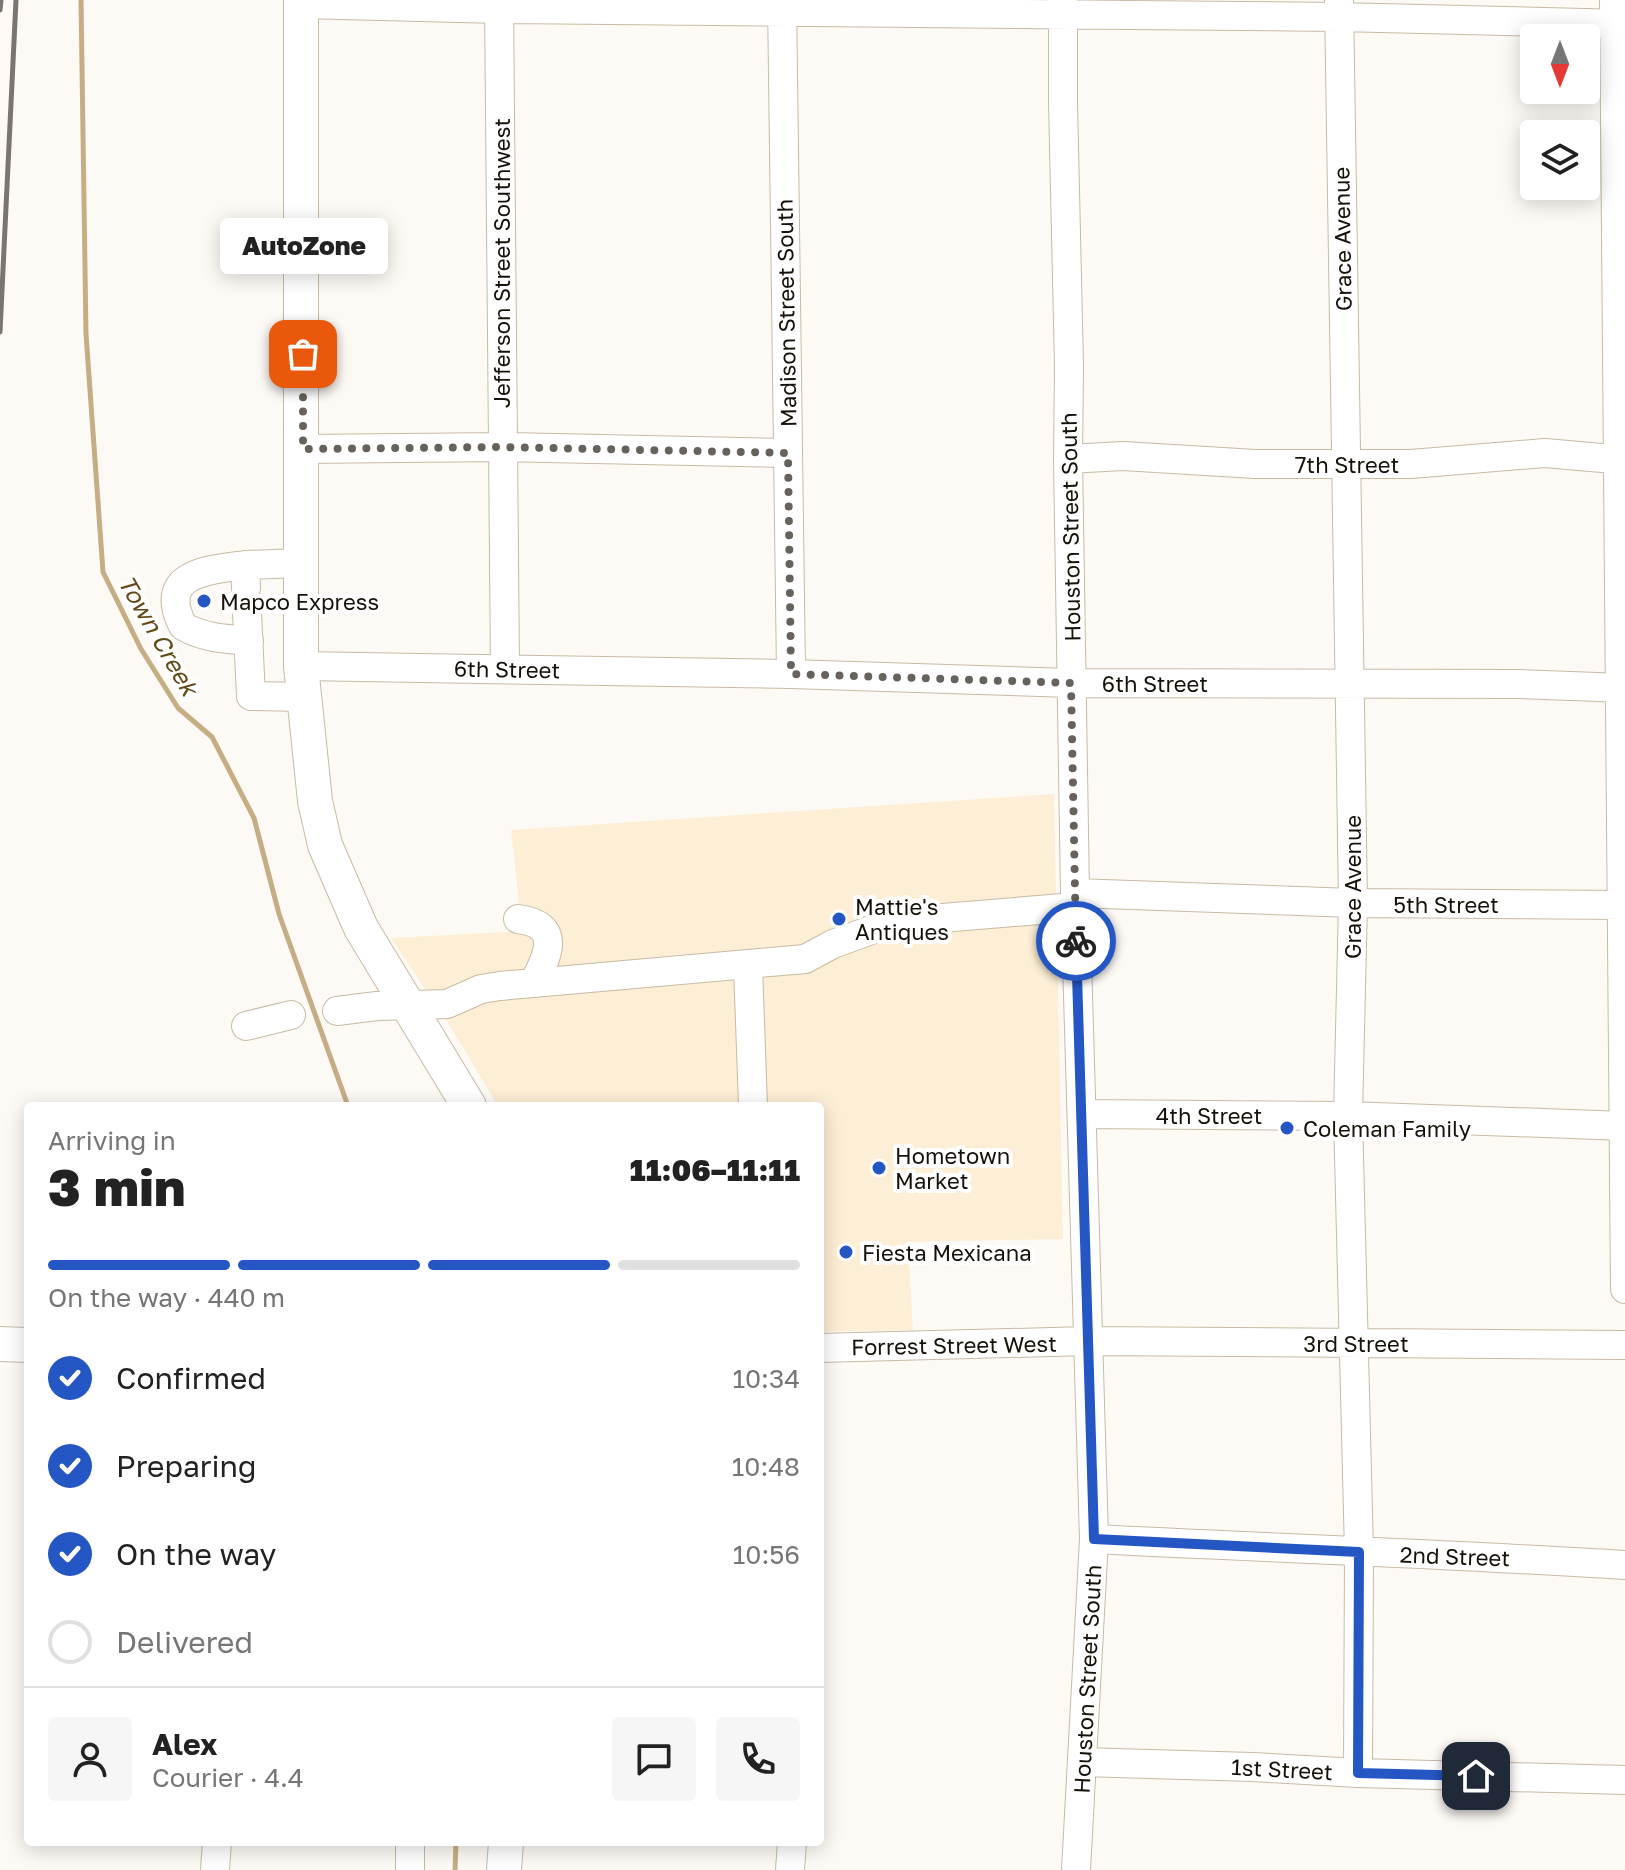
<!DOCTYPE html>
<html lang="en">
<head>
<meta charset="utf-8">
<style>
	:root { --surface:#fff; --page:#f6f6f6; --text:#222; --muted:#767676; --line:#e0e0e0; --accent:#2457c4 }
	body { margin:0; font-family:"Golos Text",sans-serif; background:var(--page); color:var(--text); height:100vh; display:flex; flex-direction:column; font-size:30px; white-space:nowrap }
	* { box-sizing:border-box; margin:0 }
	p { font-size:26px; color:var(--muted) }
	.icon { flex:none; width:44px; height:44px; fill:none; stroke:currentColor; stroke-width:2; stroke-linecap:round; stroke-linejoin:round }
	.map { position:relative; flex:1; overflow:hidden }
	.drawer { position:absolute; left:24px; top:1102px; width:800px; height:744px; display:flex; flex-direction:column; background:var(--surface); border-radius:8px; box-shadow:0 4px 20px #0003 }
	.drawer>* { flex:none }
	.needle { width:52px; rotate:180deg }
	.buttons { position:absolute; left:1520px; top:24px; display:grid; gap:16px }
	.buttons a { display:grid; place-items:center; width:80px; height:80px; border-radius:8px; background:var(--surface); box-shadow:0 4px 20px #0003; font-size:40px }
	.pin { position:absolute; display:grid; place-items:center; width:68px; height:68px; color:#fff; margin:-34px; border-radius:16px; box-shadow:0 4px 12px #0006 }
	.courier { position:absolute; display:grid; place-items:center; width:80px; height:80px; margin:-40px; border:6px solid #2457c4; border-radius:50%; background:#fff; color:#222; box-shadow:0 2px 10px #0007 }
	.bubble { position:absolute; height:56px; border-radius:8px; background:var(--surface); box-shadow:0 4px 20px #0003; font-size:26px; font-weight:800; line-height:56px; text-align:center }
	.summary em { font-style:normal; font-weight:800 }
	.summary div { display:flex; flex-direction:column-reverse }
	.summary { display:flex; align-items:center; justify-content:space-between; height:136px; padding:0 24px }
	h1 { font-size:52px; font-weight:800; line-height:60px }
	.bar { display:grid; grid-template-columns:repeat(4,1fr); gap:12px 8px; align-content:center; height:96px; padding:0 24px }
	.bar i { height:10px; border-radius:6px; background:var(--line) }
	.bar .current { background:var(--accent) }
	.bar p { grid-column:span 4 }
	.line { display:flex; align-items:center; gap:20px; padding:0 24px; border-top:2px solid var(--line) }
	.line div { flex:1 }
	.round { display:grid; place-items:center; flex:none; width:84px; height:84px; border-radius:8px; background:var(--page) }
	ol { padding:0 24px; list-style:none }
	li { display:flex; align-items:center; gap:24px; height:88px }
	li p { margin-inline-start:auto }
	li .icon { padding:8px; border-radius:50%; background:var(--accent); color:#fff; stroke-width:4 }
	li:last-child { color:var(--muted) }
	li i { width:44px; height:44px; border:4px solid var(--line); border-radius:50% }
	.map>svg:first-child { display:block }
	.built { fill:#fcefd5 }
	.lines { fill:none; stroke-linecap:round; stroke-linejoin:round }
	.stream { stroke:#c5ae84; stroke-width:5 }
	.minor-casing { stroke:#c7baa3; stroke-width:30 }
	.major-casing { stroke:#c7baa3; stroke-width:36 }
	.minor { stroke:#fff; stroke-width:28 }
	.major { stroke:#fff; stroke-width:34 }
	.rail { stroke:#7a766f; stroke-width:5 }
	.done { stroke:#67635c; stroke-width:8; stroke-dasharray:0 14.4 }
	.route { stroke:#2457c4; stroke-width:10 }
	.poi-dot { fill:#2457c4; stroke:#fff; stroke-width:3 }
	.labels { text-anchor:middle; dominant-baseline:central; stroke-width:8; stroke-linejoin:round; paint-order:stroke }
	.street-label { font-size:22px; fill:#161209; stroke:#fff }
	.poi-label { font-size:22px; fill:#161209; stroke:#fff; text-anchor:start }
	.water-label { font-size:24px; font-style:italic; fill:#624a17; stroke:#fff }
</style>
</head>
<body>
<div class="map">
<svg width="1625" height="1870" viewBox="0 0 1625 1870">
	<rect width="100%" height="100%" fill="#fdfaf6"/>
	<path class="built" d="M1054 794 1063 1239 908 1242 913 1330 820 1332V1106H498L453 1031 391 938 522 931 511 830Z"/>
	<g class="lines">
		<path class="stream" d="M81 0 86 334 103 572 141 649 178 708 212 737 254 818 279 914 348 1106
			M455 1870 456 1842"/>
		<g class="minor-casing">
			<path id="minor" d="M499 0 505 669
				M782 0 791 674
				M1063 0V102L1069 366 1068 459 1075 893 1094 1539 1076 1870
				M1339 0 1353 903 1348 1116 1359 1552 1358 1773
				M1614 0 1625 1289
				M301 4 499 9 1339 17 1625 24
				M303 449 502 447 788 453
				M1068 459 1123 456 1255 464H1411L1545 453 1625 460
				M245 565C208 570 156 573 183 626 203 638 226 639 249 641
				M246 588 245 565 302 563
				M247 613 251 696 305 697
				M301 666 791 674 1071 683 1518 684 1625 688
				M1075 893 1353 903 1625 905
				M518 919C563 925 548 955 534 983
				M748 966 753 1106
				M337 1011 377 1006 447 1004 481 989 500 986 805 959 833 944 893 922 1075 907
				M246 1026 291 1015
				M1082 1114 1348 1116 1625 1126
				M820 1348 1088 1341 1625 1345
				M1094 1539C1271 1548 1448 1554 1625 1565
				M1082 1762 1252 1767 1358 1773 1625 1780
				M215 1870 217 1842
				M410 1870V1842
				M790 1870 792 1842"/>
		</g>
		<g class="major-casing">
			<path id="major" d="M301 0V666L315 801 325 845 361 928 469 1106
				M0 1344 28 1345
				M504 1870 506 1842"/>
		</g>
		<use href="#minor" class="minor"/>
		<use href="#major" class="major"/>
		<path class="rail" d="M0 10 1 0
			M0 332 16 0"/>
	</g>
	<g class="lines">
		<path class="done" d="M303 354V449L502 447 788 453 791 674 1071 683 1076 941"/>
		<path class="route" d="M1076 941 1094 1539 1359 1552 1358 1773 1476 1776"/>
	</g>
	<g class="poi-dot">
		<circle cx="204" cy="601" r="8"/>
		<circle cx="839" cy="919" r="8"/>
		<circle cx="1287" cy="1128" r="8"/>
		<circle cx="879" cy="1168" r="8"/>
		<circle cx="846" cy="1252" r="8"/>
	</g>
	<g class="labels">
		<g class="street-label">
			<text transform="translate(1342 239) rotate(-91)">Grace Avenue</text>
			<text transform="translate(501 263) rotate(-90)">Jefferson Street Southwest</text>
			<text transform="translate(786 313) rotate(-91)">Madison Street South</text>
			<text x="1347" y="464">7th Street</text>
			<text transform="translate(1070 527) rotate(-91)">Houston Street South</text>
			<text transform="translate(507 669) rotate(1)">6th Street</text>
			<text x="1155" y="683">6th Street</text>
			<text transform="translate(1352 887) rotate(-90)">Grace Avenue</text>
			<text x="1446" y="904">5th Street</text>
			<text x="1209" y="1115">4th Street</text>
			<text x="1356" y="1343">3rd Street</text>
			<text transform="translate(954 1345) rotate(-1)">Forrest Street West</text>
			<text transform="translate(1455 1556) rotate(2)">2nd Street</text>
			<text transform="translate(1087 1679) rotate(-87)">Houston Street South</text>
			<text transform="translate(1282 1769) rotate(3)">1st Street</text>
		</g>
		<g class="poi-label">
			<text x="220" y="601">Mapco Express</text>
			<text x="855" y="906">Mattie's<tspan x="855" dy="25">Antiques</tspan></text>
			<text x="1303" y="1128">Coleman Family</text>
			<text x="895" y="1155">Hometown<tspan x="895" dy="25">Market</tspan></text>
			<text x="862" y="1252">Fiesta Mexicana</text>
		</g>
		<g class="water-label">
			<text transform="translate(159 635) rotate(60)">Town Creek</text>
		</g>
	</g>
</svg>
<div class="buttons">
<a><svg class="needle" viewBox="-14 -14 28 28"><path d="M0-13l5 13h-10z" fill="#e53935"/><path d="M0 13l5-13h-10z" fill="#767676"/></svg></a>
<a><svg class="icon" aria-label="layers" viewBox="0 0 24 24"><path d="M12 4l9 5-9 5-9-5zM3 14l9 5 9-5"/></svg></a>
</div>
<div class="pin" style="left:303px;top:354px;background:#ea580c"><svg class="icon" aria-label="bag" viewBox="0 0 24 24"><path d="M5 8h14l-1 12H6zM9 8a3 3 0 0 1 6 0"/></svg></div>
<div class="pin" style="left:1476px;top:1776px;background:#1f2937"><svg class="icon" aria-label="home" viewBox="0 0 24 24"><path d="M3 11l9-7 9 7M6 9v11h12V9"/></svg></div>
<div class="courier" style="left:1076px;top:941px"><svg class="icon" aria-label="bike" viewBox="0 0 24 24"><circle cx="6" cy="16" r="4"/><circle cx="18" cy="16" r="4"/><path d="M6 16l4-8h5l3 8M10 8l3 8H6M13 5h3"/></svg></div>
<div class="bubble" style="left:220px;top:218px;width:168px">AutoZone</div>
<section class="drawer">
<div class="summary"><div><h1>3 min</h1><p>Arriving in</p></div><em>11:06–11:11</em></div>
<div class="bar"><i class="current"></i><i class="current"></i><i class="current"></i><i></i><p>On the way · 440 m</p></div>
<ol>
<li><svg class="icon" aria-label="check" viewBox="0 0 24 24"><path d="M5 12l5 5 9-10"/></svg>Confirmed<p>10:34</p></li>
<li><svg class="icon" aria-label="check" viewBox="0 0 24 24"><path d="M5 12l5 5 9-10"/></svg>Preparing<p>10:48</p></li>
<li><svg class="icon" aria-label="check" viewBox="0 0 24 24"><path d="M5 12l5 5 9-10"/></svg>On the way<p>10:56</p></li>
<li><i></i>Delivered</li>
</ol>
<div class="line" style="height:144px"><a class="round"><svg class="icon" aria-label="person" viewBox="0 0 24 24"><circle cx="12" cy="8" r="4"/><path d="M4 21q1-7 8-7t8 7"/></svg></a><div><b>Alex</b><p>Courier · 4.4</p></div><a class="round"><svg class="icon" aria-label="chat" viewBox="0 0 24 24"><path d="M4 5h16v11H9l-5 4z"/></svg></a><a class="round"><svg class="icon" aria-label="phone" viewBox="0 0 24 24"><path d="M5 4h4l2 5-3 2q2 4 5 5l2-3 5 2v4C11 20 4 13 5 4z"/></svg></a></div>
</section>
</div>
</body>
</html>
